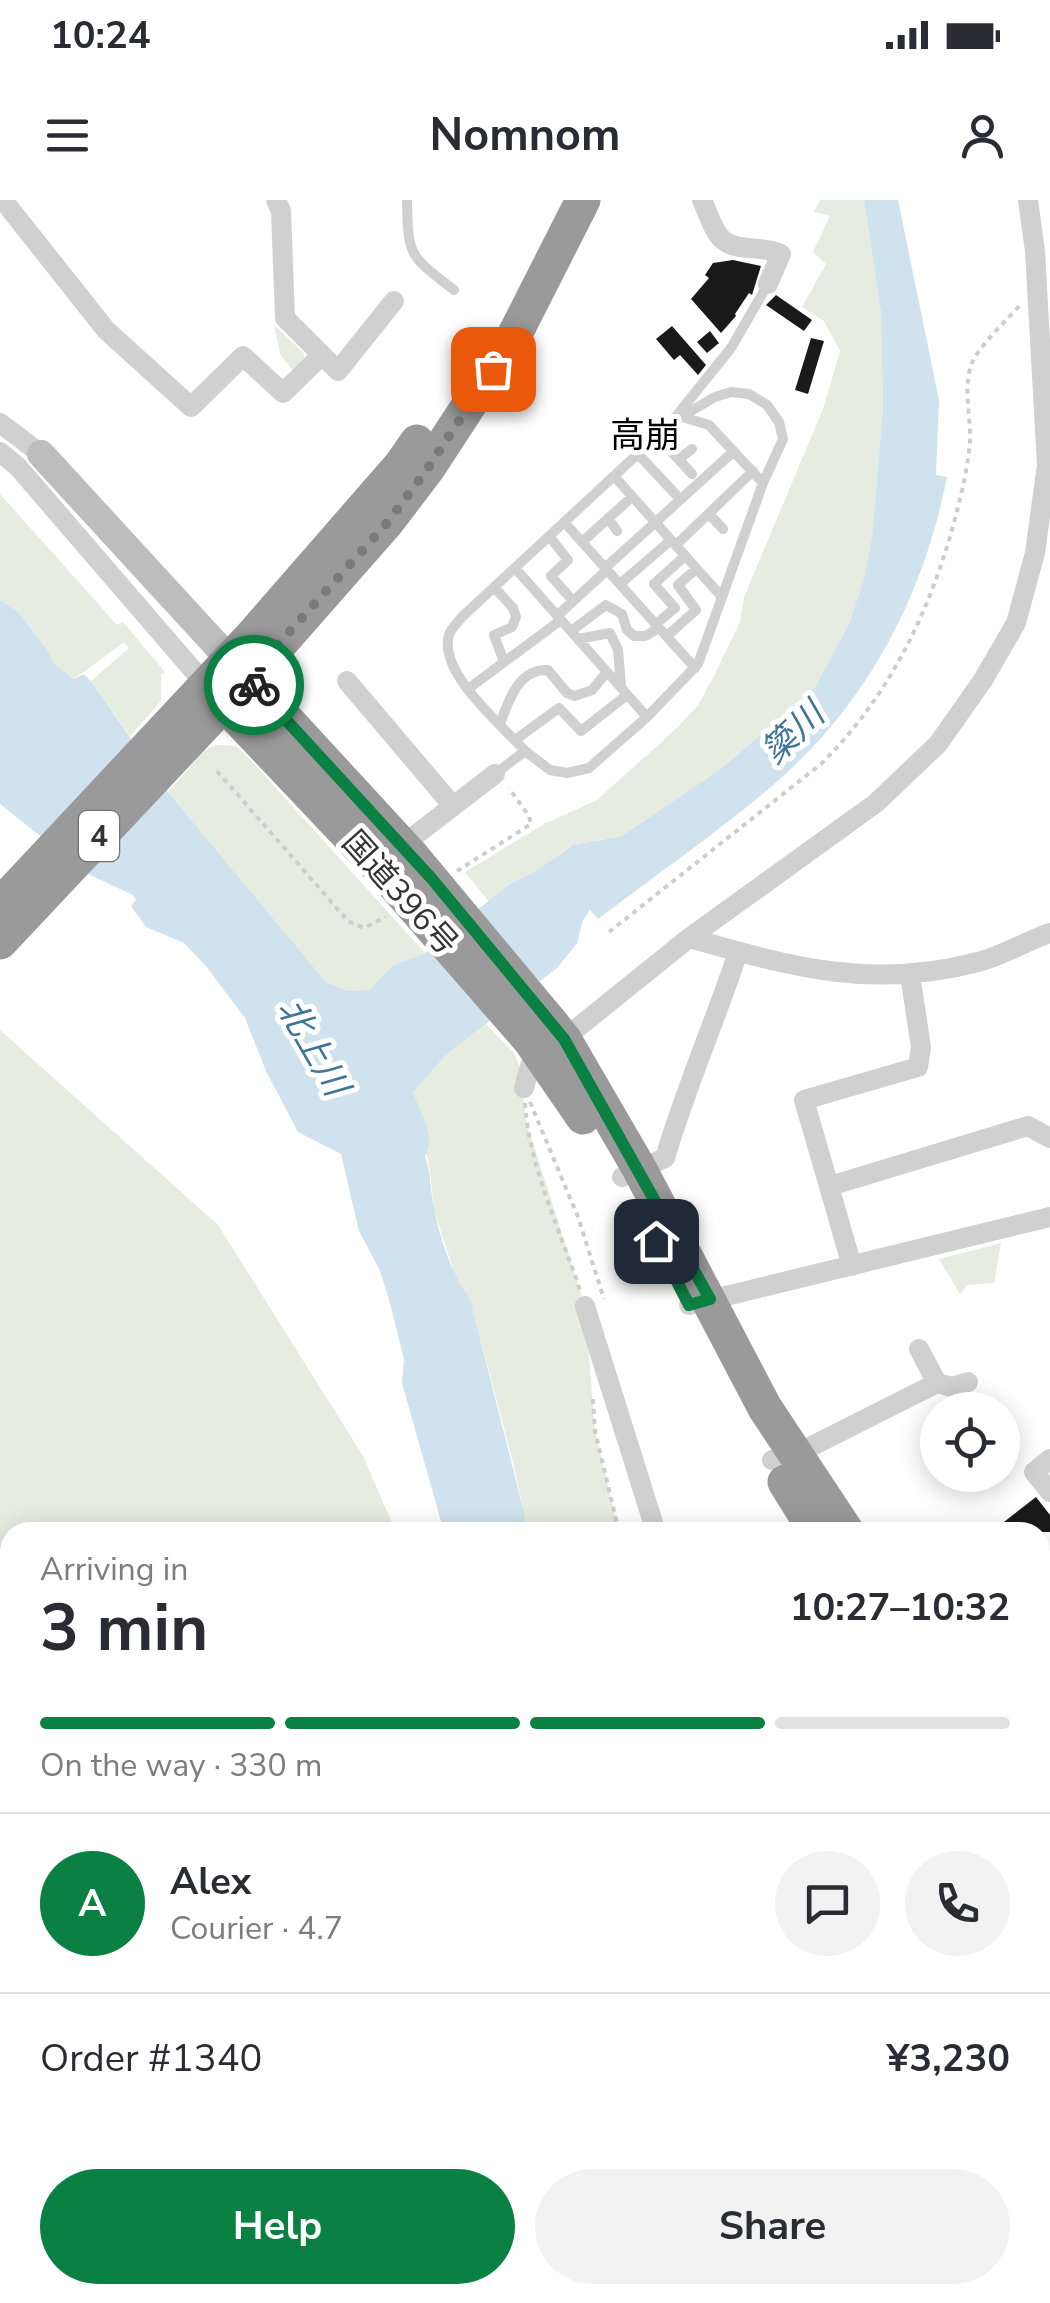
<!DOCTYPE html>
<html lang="en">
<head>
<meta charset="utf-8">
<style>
	:root { --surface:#fff; --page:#f2f2f3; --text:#2b2b33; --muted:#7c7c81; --line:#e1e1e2; --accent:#0b8043 }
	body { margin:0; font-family:"Nunito Sans","Noto Sans JP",sans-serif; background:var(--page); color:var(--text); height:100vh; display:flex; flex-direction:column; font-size:38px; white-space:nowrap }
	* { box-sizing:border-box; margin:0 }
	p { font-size:32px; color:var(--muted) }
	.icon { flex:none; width:55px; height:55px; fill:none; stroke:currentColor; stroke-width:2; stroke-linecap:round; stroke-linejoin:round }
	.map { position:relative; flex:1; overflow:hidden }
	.sheet { position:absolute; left:0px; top:1322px; width:1050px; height:782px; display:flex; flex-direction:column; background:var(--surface); border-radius:30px 30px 0 0; box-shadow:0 5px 25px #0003 }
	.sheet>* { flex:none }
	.controls { position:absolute; left:920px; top:1192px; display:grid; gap:20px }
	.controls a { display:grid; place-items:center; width:100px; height:100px; border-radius:50%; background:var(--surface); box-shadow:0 5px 25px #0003; font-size:50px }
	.pin { position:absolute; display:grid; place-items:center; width:85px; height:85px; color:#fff; margin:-42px; border-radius:20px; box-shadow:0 5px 15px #0006 }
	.courier { position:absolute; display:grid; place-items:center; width:100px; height:100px; margin:-50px; border:8px solid #0b8043; border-radius:50%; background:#fff; color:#222; box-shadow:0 2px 12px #0007 }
	.headline em { font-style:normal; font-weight:700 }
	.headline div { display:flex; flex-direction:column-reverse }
	.headline { display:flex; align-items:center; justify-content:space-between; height:170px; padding:0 40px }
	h1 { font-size:65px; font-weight:700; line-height:75px }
	.bar { display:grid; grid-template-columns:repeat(4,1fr); gap:15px 10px; align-content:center; height:120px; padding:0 40px }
	.bar i { height:12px; border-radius:8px; background:var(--line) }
	.bar .active { background:var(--accent) }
	.bar p { grid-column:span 4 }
	.line { display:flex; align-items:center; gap:25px; padding:0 40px; border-top:2px solid var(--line) }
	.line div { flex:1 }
	.round { display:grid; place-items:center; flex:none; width:105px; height:105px; border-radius:52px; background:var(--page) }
	.primary-button { display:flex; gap:20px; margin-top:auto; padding:20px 40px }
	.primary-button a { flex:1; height:115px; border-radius:60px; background:var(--accent); color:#fff; font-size:40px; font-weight:700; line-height:115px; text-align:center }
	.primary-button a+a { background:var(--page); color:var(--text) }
	.status { display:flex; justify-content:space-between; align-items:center; height:70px; padding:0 50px; background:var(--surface); direction:ltr }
	.status svg { height:28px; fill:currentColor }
	header { display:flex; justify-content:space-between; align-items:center; height:130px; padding:0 40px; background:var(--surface); font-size:45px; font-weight:700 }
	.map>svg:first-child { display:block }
	.green { fill:#e6ecdf }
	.water { fill:#cfe2ee }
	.building { fill:#1a1a1a }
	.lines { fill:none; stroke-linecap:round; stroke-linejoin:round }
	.path { stroke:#cdcdcd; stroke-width:4; stroke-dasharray:5 5; stroke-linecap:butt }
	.lane { stroke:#d0d0d0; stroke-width:10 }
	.street { stroke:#d0d0d0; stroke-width:20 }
	.secondary { stroke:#bdbdbd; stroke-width:28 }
	.highway { stroke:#9a9a9a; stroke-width:35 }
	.highway-bridge { stroke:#9a9a9a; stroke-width:35 }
	.done { stroke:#7a7a7a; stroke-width:10; stroke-dasharray:0 18 }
	.route { stroke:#0b8043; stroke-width:12 }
	.labels { text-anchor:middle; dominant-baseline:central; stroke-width:10; stroke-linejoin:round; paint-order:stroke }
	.shield { fill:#fff; stroke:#707070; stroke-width:2.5 }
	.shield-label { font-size:30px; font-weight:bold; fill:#333 }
	.street-label { font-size:32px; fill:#333; stroke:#fff }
	.neighbourhood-label { font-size:35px; fill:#000; stroke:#fff }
	.water-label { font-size:35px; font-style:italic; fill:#3f7597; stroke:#fff }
</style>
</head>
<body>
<div class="status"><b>10:24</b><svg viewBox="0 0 49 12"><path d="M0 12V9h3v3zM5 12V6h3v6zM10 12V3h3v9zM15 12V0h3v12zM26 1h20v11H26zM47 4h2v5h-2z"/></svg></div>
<header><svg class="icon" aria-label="menu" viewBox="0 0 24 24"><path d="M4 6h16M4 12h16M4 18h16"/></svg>Nomnom<svg class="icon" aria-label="person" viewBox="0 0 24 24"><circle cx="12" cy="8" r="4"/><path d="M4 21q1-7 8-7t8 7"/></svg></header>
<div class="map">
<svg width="1050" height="2103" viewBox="0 0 1050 2103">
	<rect width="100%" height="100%" fill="#fff"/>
	<path class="green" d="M820 0H864L881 114 883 207 872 337 864 379 849 424 815 487 722 568 622 636 571 645 539 669 508 685 489 702 465 672 546 623 597 600 678 527 698 505 713 478 740 422 744 397 823 209 840 151 824 121 802 107 826 64 813 52 830 16 814 12Z
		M274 125 304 153V159L293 171 280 154Z
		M0 294 117 425 123 422 165 472 161 475V501L130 536 91 481 129 448 124 442 74 479 53 463 49 452 18 412 0 400Z
		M215 545 236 546 246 555 425 753 392 766 369 790 348 791 326 782 168 592 204 551Z
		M486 824 514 853 520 868 526 921 585 1106 595 1231 619 1332H524L525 1316 512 1258 470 1100 457 1081 434 1010 430 970 413 893 445 856Z
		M0 830 218 1025 363 1256 396 1332H10V1588L0 1554Z
		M1001 1043 994 1083 968 1085 960 1094 939 1059Z
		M126 2095H447L449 2103H128Z"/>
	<path class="water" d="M864 0H898L939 200 936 275 947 277C924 394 870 499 780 579 723 629 658 673 598 719L590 710 583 720 577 743 557 768 445 856 413 893C420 912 437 937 425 956 431 972 430 987 433 1003 439 1036 451 1073 470 1099L525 1316 524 1332H444L402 1183 404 1159 390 1103 380 1071 359 1031 341 954 298 932 266 871 245 818 205 765 184 743 146 727 131 706 136 700 133 695 88 674 0 604V400L18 412 49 452 53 463 74 479 84 474 91 481 168 592 326 782 348 791 369 790 392 766 425 753 508 685 539 669 572 645 622 636 722 568 815 487 849 424 864 379 872 337 883 207 881 114Z
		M447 2095H630L632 2103H449Z"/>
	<path class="building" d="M733 60 761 66 752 95 749 93 735 114 736 116 721 133 691 99 709 78 705 75 713 63Z
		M776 95 812 120 804 131 766 105Z
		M672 126 706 165 698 175 680 155 674 160 656 139Z
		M710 131 719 143 707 153 697 142Z
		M811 138 824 141 808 194 795 190Z
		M1036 1297 1050 1315V1332H991Z"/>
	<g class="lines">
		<path class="path" d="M217 571 348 721 364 728 386 717
			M457 671 531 624 529 616 509 588
			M609 732 821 564C897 489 940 390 963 286 966 272 969 256 970 241 971 214 961 181 975 157 987 138 1006 121 1021 104
			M530 902 578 1017 604 1099
			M525 903C528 963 561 1033 580 1090
			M593 1199 595 1231 619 1332
			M0 1498 10 1532
			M119 2095 122 2103
			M144 2095 146 2103
			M680 2095 681 2103
			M780 2103 781 2095"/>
		<path class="lane" d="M407 0C408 57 409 55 454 90
			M682 217 709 225 763 283
			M657 236 692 274
			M638 254 680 299
			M679 259 692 249
			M614 276 721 396
			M709 314 723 329
			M608 318 617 331
			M564 322 695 468
			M549 336 568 360 551 376 573 401
			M582 342 632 297
			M676 345 753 271
			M515 368 647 517
			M605 368 734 251
			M620 384 671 340
			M494 387 513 408 516 417 512 427 494 435 504 462
			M557 416 607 370
			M656 424 675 408 654 384 685 356
			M571 431 606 405 622 414 627 430 634 436H645L659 428
			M667 436 696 410 678 385 696 369
			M578 439 610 433 618 450 621 486
			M468 489 561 420
			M500 524C509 500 518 469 548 470L567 493 575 496 592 490 607 472
			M515 540 559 508 581 531 627 495
			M525 551 550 570 567 573 589 568 647 517 698 464 763 283 783 239 779 222 767 205 749 194 731 192 715 197 679 218
			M495 574 525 551C502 525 438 473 449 435 451 428 458 422 463 416L670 224 731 148 768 84
			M0 1704 10 1698"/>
		<path class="street" d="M3 0 106 130 191 207 243 156 283 193 321 156
			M276 0 281 11 285 118 338 171 394 101
			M702 0C715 28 715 47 749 48 760 49 770 49 781 54L768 84
			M0 223 41 254
			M0 252 18 267 205 484
			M347 481 453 606
			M400 647 495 574
			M689 738C792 767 872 790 978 762 1003 756 1026 741 1050 733
			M524 888 530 866 689 738 876 603 938 544 983 480 1016 423 1035 353 1047 265 1035 51 1028 0
			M622 977 665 958C686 887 715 822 738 752
			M830 986 1028 926 1050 938
			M852 1066 804 900 918 867 921 847 910 775
			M689 1105 1050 1017
			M585 1106 656 1332
			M919 1149 937 1183
			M1050 1259 1034 1272 1050 1292
			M772 1260 808 1248 937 1183 952 1187 968 1182
			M0 1578 10 1611
			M0 1773H10
			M1040 1919 1050 1910
			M1040 2084 1050 2081
			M896 2095 900 2103"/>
		<path class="secondary" d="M41 254 243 474"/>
		<path class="highway" d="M248 478 411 655
			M208 487 386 675
			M0 705 252 436 401 265 417 242
			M0 742 270 455 387 322 428 268 514 136 583 0
			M551 823 564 839 639 968 765 1208 847 1332
			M530 840 583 917
			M785 1282 816 1332
			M1040 1574 1050 1586
			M1040 1612 1050 1624"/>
		<path class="highway-bridge" d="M411 655 551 823
			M386 675 530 840"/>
	</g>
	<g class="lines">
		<path class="done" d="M254 485 248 478 388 322 428 268 493 169"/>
		<path class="route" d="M254 485 432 679 564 839 710 1099 689 1105 656 1041"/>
	</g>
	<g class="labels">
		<rect class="shield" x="79" y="611" width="40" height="50" rx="8"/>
		<g class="shield-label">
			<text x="99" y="636">4</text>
		</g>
		<g class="street-label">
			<text transform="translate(400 693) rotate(48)">国道396号</text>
		</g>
		<g class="neighbourhood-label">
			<text x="645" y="235">高崩</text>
		</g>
		<g class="water-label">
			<text transform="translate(793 533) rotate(-44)">簗川</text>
			<text transform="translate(313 847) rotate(60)">北上川</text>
		</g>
	</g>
</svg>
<div class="controls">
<a><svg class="icon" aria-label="locate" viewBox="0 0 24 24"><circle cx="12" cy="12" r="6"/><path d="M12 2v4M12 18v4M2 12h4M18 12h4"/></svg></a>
</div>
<div class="pin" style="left:493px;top:169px;background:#ea580c"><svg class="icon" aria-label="bag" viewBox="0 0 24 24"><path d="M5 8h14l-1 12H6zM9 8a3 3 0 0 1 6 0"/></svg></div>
<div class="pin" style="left:656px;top:1041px;background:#1f2937"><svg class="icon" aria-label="home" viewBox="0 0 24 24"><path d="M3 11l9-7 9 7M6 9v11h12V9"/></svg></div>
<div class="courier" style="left:254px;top:485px"><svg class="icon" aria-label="bike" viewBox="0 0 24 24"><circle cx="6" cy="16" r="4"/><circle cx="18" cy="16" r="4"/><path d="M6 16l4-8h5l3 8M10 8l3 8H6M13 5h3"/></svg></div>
<section class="sheet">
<div class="headline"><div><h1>3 min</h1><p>Arriving in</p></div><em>10:27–10:32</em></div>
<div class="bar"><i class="active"></i><i class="active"></i><i class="active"></i><i></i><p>On the way · 330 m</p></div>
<div class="line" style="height:180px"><b class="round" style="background:var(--accent);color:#fff">A</b><div><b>Alex</b><p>Courier · 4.7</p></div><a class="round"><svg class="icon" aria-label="chat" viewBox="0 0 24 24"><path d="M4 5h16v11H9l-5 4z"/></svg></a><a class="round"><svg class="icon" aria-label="phone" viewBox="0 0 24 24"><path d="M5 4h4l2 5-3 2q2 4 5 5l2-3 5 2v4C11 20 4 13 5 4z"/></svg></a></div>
<div class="line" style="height:130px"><div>Order #1340</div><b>¥3,230</b></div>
<div class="primary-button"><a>Help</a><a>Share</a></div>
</section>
</div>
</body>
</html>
